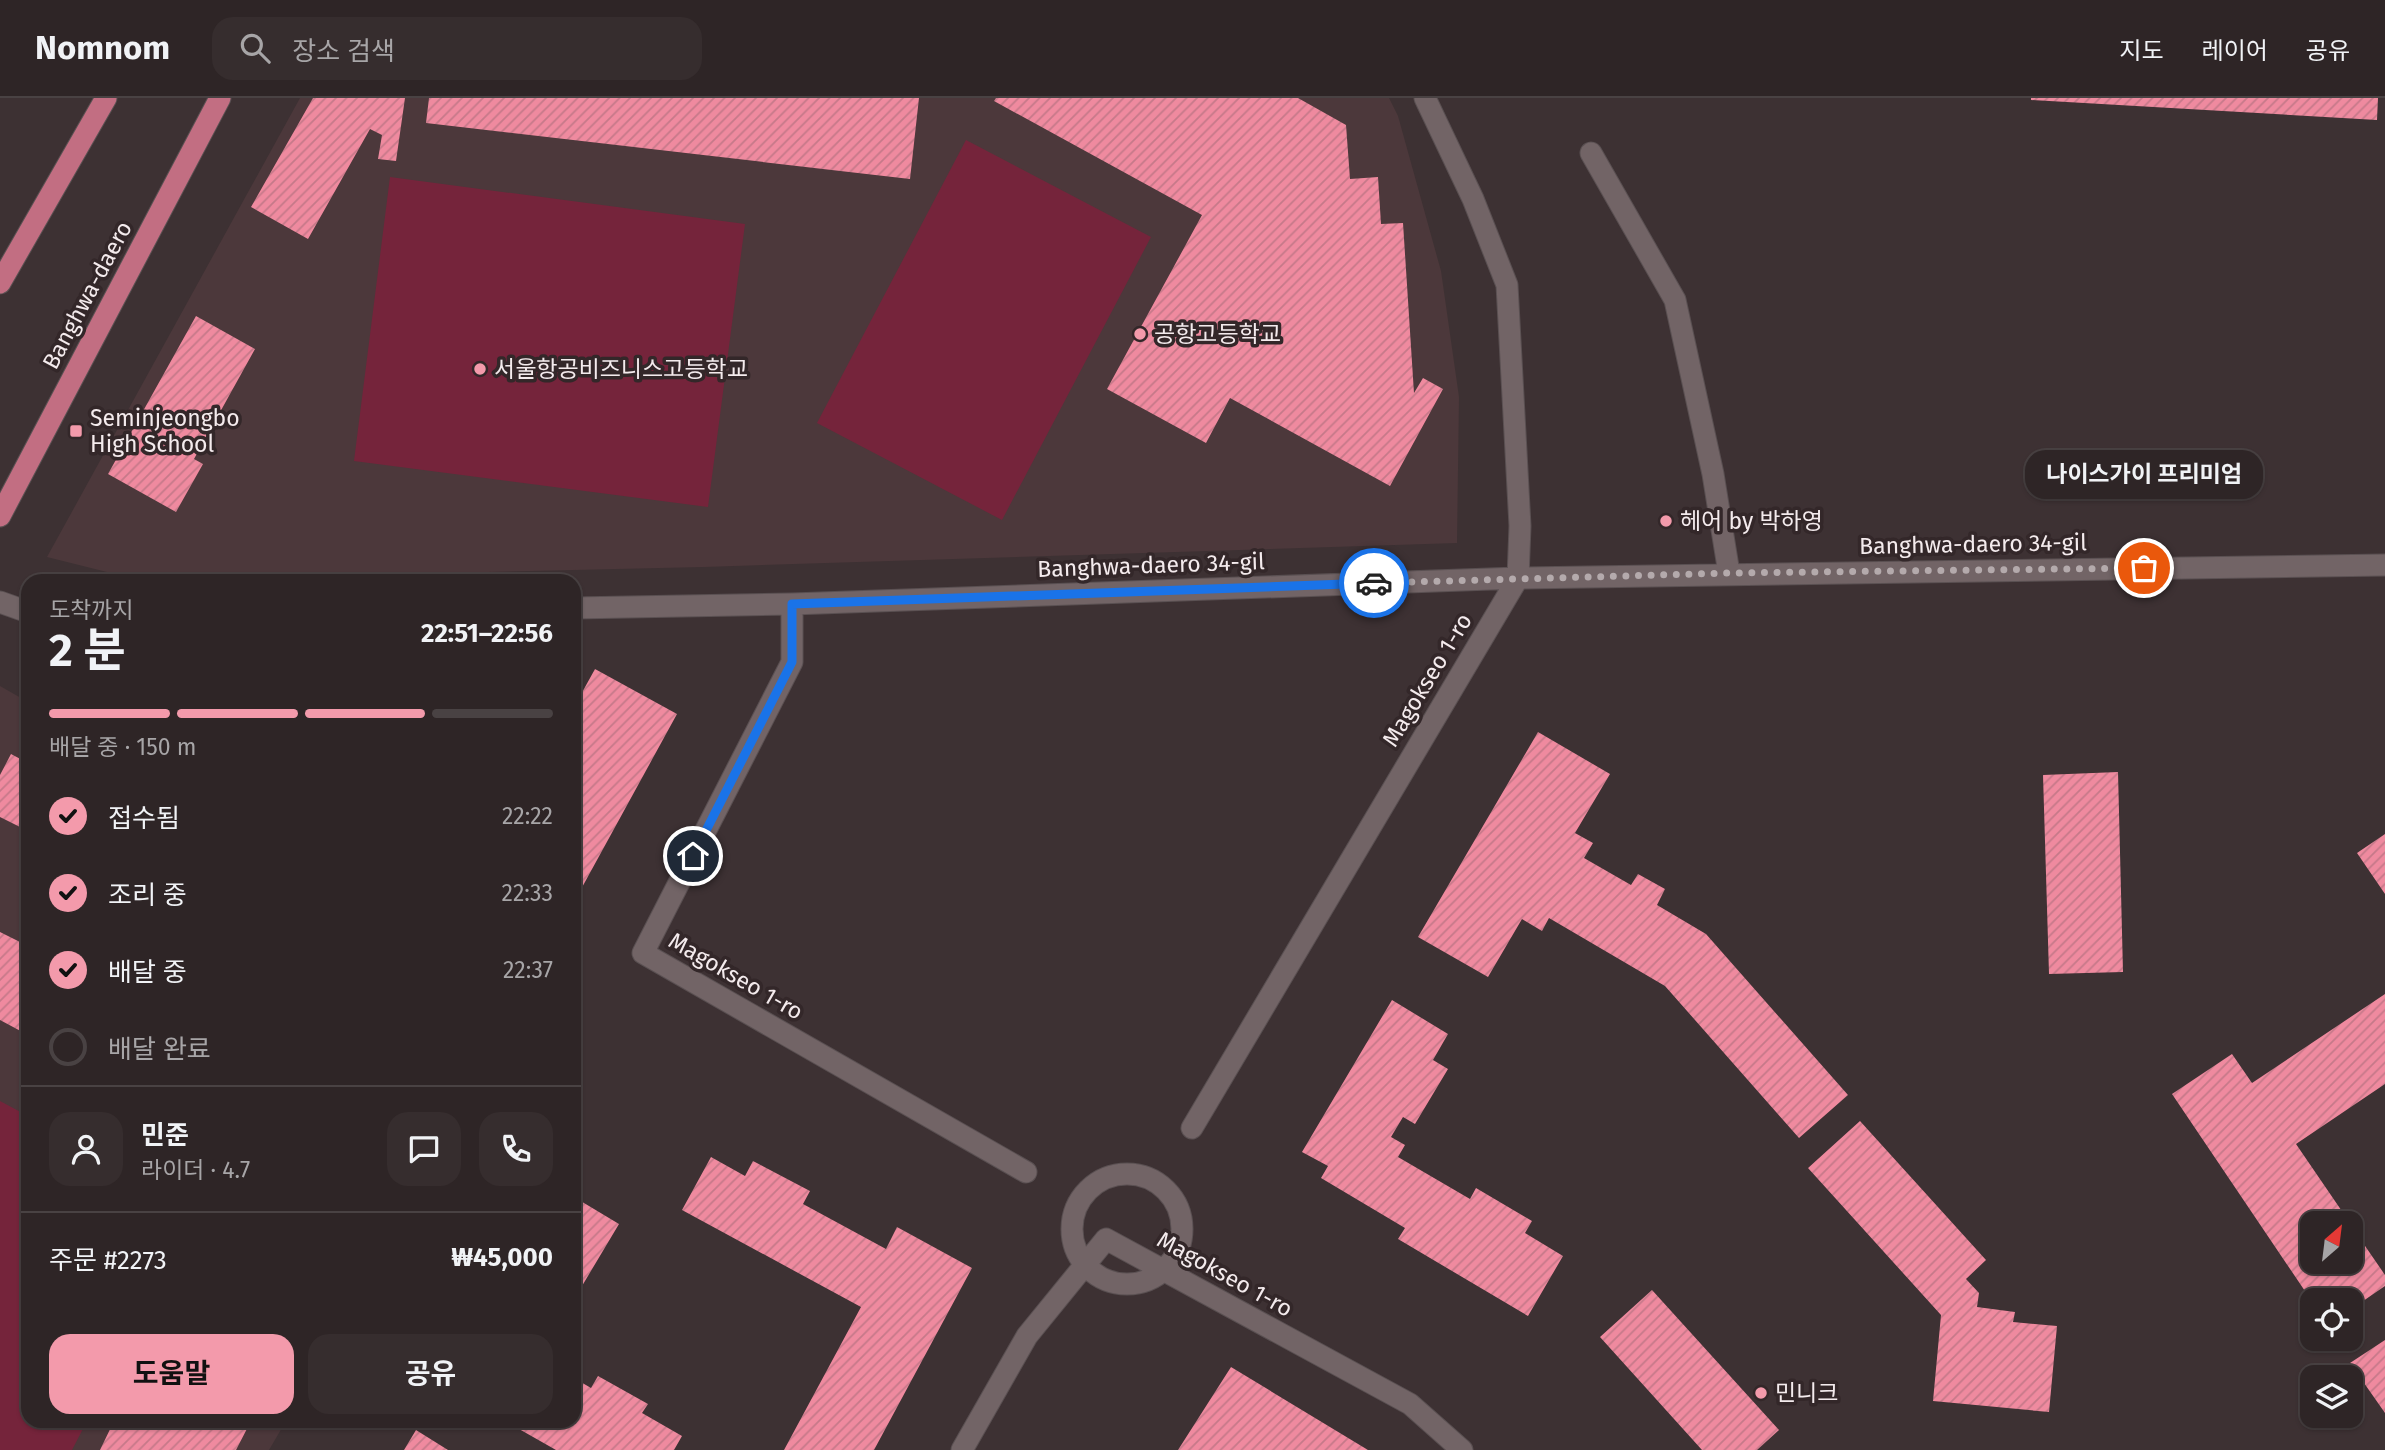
<!DOCTYPE html>
<html lang="ko">
<head>
<meta charset="utf-8">
<style>
	:root { --surface:#2e2526; --page:#362d2e; --text:#f1f3f6; --muted:#a7a5a7; --line:#494243; --accent:#f39aab }
	body { margin:0; font-family:"Fira Sans","Noto Sans KR",sans-serif; background:var(--page); color:var(--text); height:100vh; display:flex; flex-direction:column; font-size:26px; white-space:nowrap }
	* { box-sizing:border-box; margin:0 }
	p { font-size:23px; color:var(--muted) }
	.icon { flex:none; width:38px; height:38px; fill:none; stroke:currentColor; stroke-width:2; stroke-linecap:round; stroke-linejoin:round }
	.map { position:relative; flex:1; overflow:hidden }
	.details { position:absolute; left:21px; top:476px; width:560px; height:854px; display:flex; flex-direction:column; background:var(--surface); border-radius:21px; box-shadow:0 2px 5px #0004,0 0 0 2px var(--line) }
	.details>* { flex:none }
	.needle { width:46px; rotate:28deg }
	.buttons { position:absolute; left:2300px; top:1113px; display:grid; gap:14px }
	.buttons a { display:grid; place-items:center; width:63px; height:63px; border-radius:14px; background:var(--surface); box-shadow:0 2px 5px #0004,0 0 0 2px var(--line); font-size:35px }
	.pin { position:absolute; display:grid; place-items:center; width:60px; height:60px; color:#fff; margin:-30px; border:4px solid #fff; border-radius:50%; box-shadow:0 2px 7px #0007 }
	.courier { position:absolute; display:grid; place-items:center; width:70px; height:70px; margin:-35px; border:5px solid #1a73e8; border-radius:50%; background:#fff; color:#222; box-shadow:0 2px 9px #0007 }
	.bubble { position:absolute; height:49px; border-radius:21px; background:var(--surface); box-shadow:0 2px 5px #0004,0 0 0 2px var(--line); font-size:23px; font-weight:700; line-height:49px; text-align:center }
	.summary em { font-style:normal; font-weight:700 }
	.summary div { display:flex; flex-direction:column-reverse }
	.summary { display:flex; align-items:center; justify-content:space-between; height:119px; padding:0 28px }
	h1 { font-size:46px; font-weight:700; line-height:52px }
	.bar { display:grid; grid-template-columns:repeat(4,1fr); gap:10px 7px; align-content:center; height:84px; padding:0 28px }
	.bar i { height:9px; border-radius:5px; background:var(--line) }
	.bar .active { background:var(--accent) }
	.bar p { grid-column:span 4 }
	.line { display:flex; align-items:center; gap:18px; padding:0 28px; border-top:2px solid var(--line) }
	.line div { flex:1 }
	.round { display:grid; place-items:center; flex:none; width:74px; height:74px; border-radius:21px; background:var(--page) }
	ol { padding:0 28px; list-style:none }
	li { display:flex; align-items:center; gap:21px; height:77px }
	li p { margin-inline-start:auto }
	li .icon { padding:7px; border-radius:50%; background:var(--accent); color:#111; stroke-width:4 }
	li:last-child { color:var(--muted) }
	li i { width:38px; height:38px; border:4px solid var(--line); border-radius:50% }
	.action { display:flex; gap:14px; margin-top:auto; padding:14px 28px }
	.action a { flex:1; height:80px; border-radius:21px; background:var(--accent); color:#111; font-size:28px; font-weight:700; line-height:80px; text-align:center }
	.action a+a { background:var(--page); color:var(--text) }
	header { display:flex; align-items:center; gap:42px; box-sizing:border-box; height:98px; padding:0 35px; background:var(--surface); border-bottom:2px solid var(--line) }
	header strong { font-size:33px }
	nav { display:flex; gap:38px; margin-inline-start:auto; font-size:24px }
	.search { width:490px; height:63px; background:var(--page); display:flex; align-items:center; gap:18px; box-sizing:border-box; padding:0 24px; border-radius:21px; color:var(--muted); font-size:26px }
	.map>svg:first-child { display:block }
	.built { fill:#4c383b }
	.grass { fill:#75243b }
	.building { fill:url(#building-hatch) }
	.lines { fill:none; stroke-linecap:round; stroke-linejoin:round }
	.minor-casing { stroke:#5a5052; stroke-width:23 }
	.major-casing { stroke:#5a5052; stroke-width:23 }
	.minor { stroke:#726466; stroke-width:21 }
	.major { stroke:#c26e82; stroke-width:21 }
	.done { stroke:#b4aaac; stroke-width:7; stroke-dasharray:0 12.6 }
	.route { stroke:#1a73e8; stroke-width:9 }
	.poi-dot { fill:#f39aab; stroke:#332729; stroke-width:2.5 }
	.labels { text-anchor:middle; dominant-baseline:central; stroke-width:7; stroke-linejoin:round; paint-order:stroke }
	.street-label { font-size:23px; fill:#f4ebed; stroke:#332729 }
	.poi-label { font-size:23px; fill:#f4ebed; stroke:#332729; text-anchor:start }
</style>
</head>
<body>
<header>
<strong>Nomnom</strong>
<div class="search"><svg class="icon" aria-label="search" viewBox="0 0 24 24"><circle cx="10" cy="10" r="6"/><path d="M15 15l6 6"/></svg>장소 검색</div>
<nav><a>지도</a><a>레이어</a><a>공유</a></nav>
</header>
<div class="map">
<svg width="2385" height="1352" viewBox="0 0 2385 1352">
	<defs>
		<pattern id="building-hatch" width="6" height="6" patternUnits="userSpaceOnUse" patternTransform="scale(1.75)"><rect width="6" height="6" fill="#ef8a9f"/><path d="M-1 1l2-2M0 6l6-6M5 7l2-2" fill="none" stroke="#c67989"/></pattern>
	</defs>
	<rect width="100%" height="100%" fill="#3d3133"/>
	<path class="built" d="M300 0H1389L1398 18 1441 173 1459 299 1457 445 703 469 139 482 47 459Z
		M0 588 28 604V1323H286L269 1352H0Z"/>
	<path class="grass" d="M966 42 1151 139 1002 422 817 325Z
		M390 79 745 126 708 409 354 363Z
		M0 1003 28 1018V1323H87L72 1352H0Z"/>
	<path class="building" d="M313 0H405L396 63 378 61 382 37 370 31 308 141 251 109Z
		M429 0H919L910 81 426 25Z
		M996 0H1298L1346 27 1350 81 1378 79 1381 126 1403 125 1414 295 1423 280 1443 291 1390 388 1230 300 1206 345 1107 291 1202 117 994 3Z
		M2031 0H2378L2377 22 2031 2Z
		M196 218 255 251 194 361 203 366 176 414 108 376Z
		M595 571 677 616 574 804V609Z
		M1538 634 1610 676 1575 735 1593 745 1584 760 1631 787 1638 776 1665 791 1657 807 1706 836 1848 997 1799 1040 1665 888 1549 820 1542 833 1522 821 1488 879 1418 839Z
		M11 656 28 665V733L0 719V677Z
		M2118 674 2123 874 2049 876 2043 677Z
		M2385 736V796L2357 755Z
		M0 834 28 848V937L0 922Z
		M2385 896V986L2296 1046 2350 1125H2312V1164H2350V1126L2385 1177V1188L2350 1212V1202H2311L2172 996 2232 956 2252 985Z
		M1392 902 1448 936 1433 962 1448 971 1415 1026 1403 1019 1391 1039 1405 1047 1398 1059 1470 1101 1476 1090 1532 1123 1525 1135 1563 1158 1528 1218 1398 1141 1405 1130 1321 1080 1328 1068 1302 1054Z
		M1860 1023 1986 1162 1966 1181 1979 1195 1977 1209 2015 1214 2013 1224 2057 1228 2049 1314 1933 1303 1941 1217 1808 1070Z
		M711 1059 745 1078 753 1063 810 1093 803 1106 886 1151 897 1129 972 1170 874 1352H784L861 1209 682 1112Z
		M574 1099 619 1126 582 1188 574 1183Z
		M1652 1192 1779 1332 1757 1352H1702L1600 1239Z
		M2385 1242V1315L2350 1265Z
		M1231 1269 1368 1352H1178Z
		M598 1278 648 1306 642 1315 682 1338 674 1352H556L505 1323H574V1280L591 1290Z
		M114 1323H251L236 1352H100Z
		M416 1332 448 1352H404Z"/>
	<g class="lines">
		<g class="minor-casing">
			<path id="minor" d="M1591 55 1675 202 1713 376 1729 475
				M0 504 28 514
				M792 506V564L643 855 1026 1074
				M574 510 792 506 1518 480 2385 467
				M1192 1030 1518 480 1520 428 1507 187 1473 101 1425 0
				M1072 1131a55 55 0 1 1 110 0a55 55 0 1 1-110 0Z
				M962 1352 1027 1238 1106 1141 1410 1306 1462 1352"/>
		</g>
		<g class="major-casing">
			<path id="major" d="M0 185 106 0
				M0 418 220 0"/>
		</g>
		<use href="#minor" class="minor"/>
		<use href="#major" class="major"/>
	</g>
	<g class="lines">
		<path class="done" d="M1374 485 1730 475 2144 470"/>
		<path class="route" d="M693 758 792 564V506L1374 485"/>
	</g>
	<g class="poi-dot">
		<circle cx="1140" cy="236" r="7"/>
		<circle cx="480" cy="271" r="7"/>
		<rect x="69" y="326" width="14" height="14" rx="3.5"/>
		<circle cx="1666" cy="423" r="7"/>
		<circle cx="1761" cy="1295" r="7"/>
	</g>
	<g class="labels">
		<g class="street-label">
			<text transform="translate(87 197) rotate(-62)">Banghwa-daero</text>
			<text transform="translate(1973 446) rotate(-1)">Banghwa-daero 34-gil</text>
			<text transform="translate(1151 467) rotate(-2)">Banghwa-daero 34-gil</text>
			<text transform="translate(1427 582) rotate(-59)">Magokseo 1-ro</text>
			<text transform="translate(736 878) rotate(30)">Magokseo 1-ro</text>
			<text transform="translate(1225 1176) rotate(29)">Magokseo 1-ro</text>
		</g>
		<g class="poi-label">
			<text x="1154" y="236">공항고등학교</text>
			<text x="494" y="271">서울항공비즈니스고등학교</text>
			<text x="90" y="320">Seminjeongbo<tspan x="90" dy="26">High School</tspan></text>
			<text x="1680" y="423">헤어 by 박하영</text>
			<text x="1775" y="1295">민니크</text>
		</g>
	</g>
</svg>
<div class="buttons">
<a><svg class="needle" viewBox="-14 -14 28 28"><path d="M0-13l5 13h-10z" fill="#e53935"/><path d="M0 13l5-13h-10z" fill="#a7a5a7"/></svg></a>
<a><svg class="icon" aria-label="locate" viewBox="0 0 24 24"><circle cx="12" cy="12" r="6"/><path d="M12 2v4M12 18v4M2 12h4M18 12h4"/></svg></a>
<a><svg class="icon" aria-label="layers" viewBox="0 0 24 24"><path d="M12 4l9 5-9 5-9-5zM3 14l9 5 9-5"/></svg></a>
</div>
<div class="pin" style="left:2144px;top:470px;background:#ea580c"><svg class="icon" aria-label="bag" viewBox="0 0 24 24"><path d="M5 8h14l-1 12H6zM9 8a3 3 0 0 1 6 0"/></svg></div>
<div class="pin" style="left:693px;top:758px;background:#1f2937"><svg class="icon" aria-label="home" viewBox="0 0 24 24"><path d="M3 11l9-7 9 7M6 9v11h12V9"/></svg></div>
<div class="courier" style="left:1374px;top:485px"><svg class="icon" aria-label="car" viewBox="0 0 24 24"><path d="M5 17H2v-5l4-1 3-4h7l3 4 3 1v5h-3M9 17h6M6 11h13"/><circle cx="7" cy="17" r="2"/><circle cx="17" cy="17" r="2"/></svg></div>
<div class="bubble" style="left:2025px;top:352px;width:238px">나이스가이 프리미엄</div>
<section class="details">
<div class="summary"><div><h1>2 분</h1><p>도착까지</p></div><em>22:51–22:56</em></div>
<div class="bar"><i class="active"></i><i class="active"></i><i class="active"></i><i></i><p>배달 중 · 150 m</p></div>
<ol>
<li><svg class="icon" aria-label="check" viewBox="0 0 24 24"><path d="M5 12l5 5 9-10"/></svg>접수됨<p>22:22</p></li>
<li><svg class="icon" aria-label="check" viewBox="0 0 24 24"><path d="M5 12l5 5 9-10"/></svg>조리 중<p>22:33</p></li>
<li><svg class="icon" aria-label="check" viewBox="0 0 24 24"><path d="M5 12l5 5 9-10"/></svg>배달 중<p>22:37</p></li>
<li><i></i>배달 완료</li>
</ol>
<div class="line" style="height:126px"><a class="round"><svg class="icon" aria-label="person" viewBox="0 0 24 24"><circle cx="12" cy="8" r="4"/><path d="M4 21q1-7 8-7t8 7"/></svg></a><div><b>민준</b><p>라이더 · 4.7</p></div><a class="round"><svg class="icon" aria-label="chat" viewBox="0 0 24 24"><path d="M4 5h16v11H9l-5 4z"/></svg></a><a class="round"><svg class="icon" aria-label="phone" viewBox="0 0 24 24"><path d="M5 4h4l2 5-3 2q2 4 5 5l2-3 5 2v4C11 20 4 13 5 4z"/></svg></a></div>
<div class="line" style="height:91px"><div>주문 #2273</div><b>₩45,000</b></div>
<div class="action"><a>도움말</a><a>공유</a></div>
</section>
</div>
</body>
</html>
